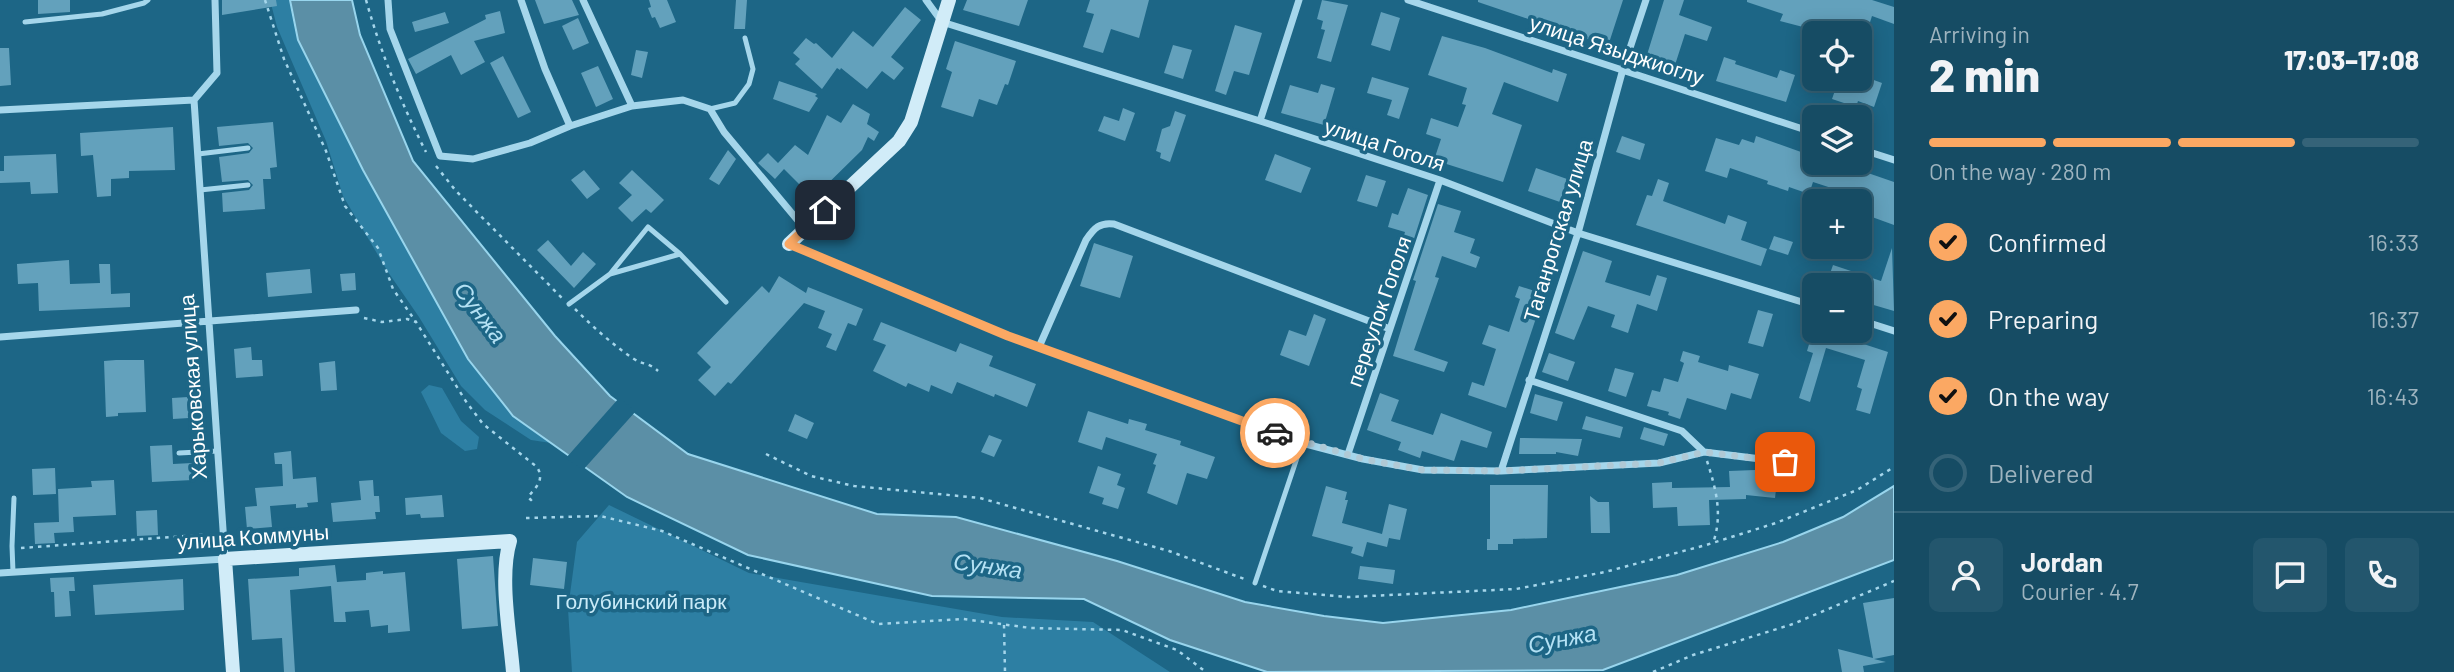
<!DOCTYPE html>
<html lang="en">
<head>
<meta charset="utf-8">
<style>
	:root { --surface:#164c64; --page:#23566d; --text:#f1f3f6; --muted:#9eb4bf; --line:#356378; --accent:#fba863 }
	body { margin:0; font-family:Barlow,sans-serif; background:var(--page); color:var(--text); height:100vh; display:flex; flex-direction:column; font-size:26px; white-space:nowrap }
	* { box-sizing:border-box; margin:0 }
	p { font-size:23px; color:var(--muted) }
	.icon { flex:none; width:38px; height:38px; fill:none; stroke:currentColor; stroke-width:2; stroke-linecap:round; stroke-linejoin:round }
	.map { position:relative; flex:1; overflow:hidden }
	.sheet { display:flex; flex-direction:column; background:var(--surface); width:560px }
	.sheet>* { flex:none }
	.tools { position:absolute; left:1802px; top:21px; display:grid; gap:14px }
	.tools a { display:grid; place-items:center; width:70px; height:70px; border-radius:10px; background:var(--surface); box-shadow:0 4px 18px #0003,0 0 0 2px var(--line); font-size:35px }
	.pin { position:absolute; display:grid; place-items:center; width:60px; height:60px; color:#fff; margin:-30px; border-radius:14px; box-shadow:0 4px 10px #0006 }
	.courier { position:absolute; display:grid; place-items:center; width:70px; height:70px; margin:-35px; border:5px solid #fba863; border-radius:50%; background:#fff; color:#222; box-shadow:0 2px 9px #0007 }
	.overview em { font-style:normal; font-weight:800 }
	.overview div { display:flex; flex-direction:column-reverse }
	.overview { display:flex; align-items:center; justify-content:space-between; height:119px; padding:0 35px }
	h1 { font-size:46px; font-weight:800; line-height:52px }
	.bar { display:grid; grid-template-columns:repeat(4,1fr); gap:10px 7px; align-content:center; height:84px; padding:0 35px }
	.bar i { height:9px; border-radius:5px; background:var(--line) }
	.bar .selected { background:var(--accent) }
	.bar p { grid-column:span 4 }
	.line { display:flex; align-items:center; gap:18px; padding:0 35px; border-top:2px solid var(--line) }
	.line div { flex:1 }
	.round { display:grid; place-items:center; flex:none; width:74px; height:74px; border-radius:10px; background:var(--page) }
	ol { padding:0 35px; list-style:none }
	li { display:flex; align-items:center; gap:21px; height:77px }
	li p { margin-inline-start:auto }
	li .icon { padding:7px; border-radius:50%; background:var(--accent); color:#111; stroke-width:4 }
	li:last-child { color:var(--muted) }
	li i { width:38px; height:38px; border:4px solid var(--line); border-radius:50% }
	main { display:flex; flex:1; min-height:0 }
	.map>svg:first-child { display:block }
	.green { fill:#2d7fa3 }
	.water { fill:#5b8fa6; stroke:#98d5ed; stroke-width:2 }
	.pier { fill:#1d6686 }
	.building { fill:#63a1bc }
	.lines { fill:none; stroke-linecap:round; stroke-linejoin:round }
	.path { stroke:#a5d6eb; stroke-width:2.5; stroke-dasharray:3.5 5; stroke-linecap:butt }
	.service { stroke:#a5d6eb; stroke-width:5 }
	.minor { stroke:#a5d6eb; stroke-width:7 }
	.secondary { stroke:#d1ecf8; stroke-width:14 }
	.done { stroke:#b0c9d5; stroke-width:7; stroke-dasharray:0 12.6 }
	.route { stroke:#fba863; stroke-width:9 }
	.labels { text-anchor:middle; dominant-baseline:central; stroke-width:7; stroke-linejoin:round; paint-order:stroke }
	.street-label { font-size:21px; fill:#fff; stroke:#1d6686 }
	.park-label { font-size:21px; fill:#caebf8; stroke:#1d6686 }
	.water-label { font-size:23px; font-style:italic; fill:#b4e1f4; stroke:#1d6686 }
</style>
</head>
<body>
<main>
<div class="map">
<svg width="1894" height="672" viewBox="0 0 1894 672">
	<rect width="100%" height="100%" fill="#1d6686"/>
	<path class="green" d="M270 0H290L298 40 363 170 513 416 551 443 531 440 485 410 461 386 419 317 388 272 343 196 326 141 277 27Z
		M429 385 442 388 461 421 479 437 477 449 465 451 441 433 421 392Z
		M609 505 749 573 1002 617 1093 622 1170 672H572L568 609 577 542Z"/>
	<path class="water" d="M290 0H352L360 35 413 161 555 336 610 396 688 454 877 514 956 517 1117 561 1245 602 1324 616 1383 623 1511 610 1677 575 1783 542 1843 517 1894 486V560L1603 670 1267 672 1170 640 1084 599 932 596 748 555 627 497 513 416 468 359 363 170 298 40Z"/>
	<path class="pier" d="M619 398 636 411 583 470 566 458Z"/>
	<path class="building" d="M38 0H70V12L38 14Z
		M222 0H276L277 6 222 15Z
		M535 0H572L579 15 544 24Z
		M649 0H667L676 22 660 28 655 17 652 18 648 8 651 7Z
		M736 0H747L745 29H734Z
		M967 0H1028L1019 26 963 10Z
		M1090 0H1149L1139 38 1111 29 1103 53 1083 47 1094 14 1086 12Z
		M1322 0 1348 5 1331 62 1317 58 1325 30 1321 29 1323 21 1317 19Z
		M1478 0H1623L1608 46 1478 2Z
		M1664 0H1684L1679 15 1712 27 1707 41 1685 34 1674 68 1646 58Z
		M1747 0H1872L1894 7V24L1872 16 1865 38 1860 36V33H1826L1780 21 1783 14 1747 2Z
		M905 7 921 20 891 57 904 68 894 80 882 71 867 89 841 68 840 70 837 68 822 89 795 64 800 59 793 53 806 38 814 44 816 43 832 58 853 31 873 47Z
		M500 11 505 33 474 41 485 62 461 75 451 55 416 74 408 59 486 19 485 15Z
		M445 12 449 23 415 32 412 22Z
		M1381 12 1400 18 1390 51 1371 45Z
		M578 18 589 43 573 50 562 26Z
		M1235 25 1262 33 1249 75 1234 71 1226 95 1215 91Z
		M1442 36 1485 48 1552 73 1553 69 1567 74 1558 102 1504 82 1492 114 1522 125 1503 182 1434 160 1441 139 1426 134 1431 118 1458 127 1466 105 1462 104 1467 88 1428 75Z
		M955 41 1016 61 1008 85 1005 84 997 105 979 99 973 117 941 107 952 72 946 69Z
		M1173 45 1192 50 1183 79 1164 73Z
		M0 48H9L11 85 0 86Z
		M636 50 648 52 642 78 631 75Z
		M503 56 531 112 518 118 490 63Z
		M1724 57 1736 61 1735 64 1777 78 1780 70 1795 75 1786 102 1716 81Z
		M598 66 613 99 596 107 581 73Z
		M1860 75 1882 83 1874 107 1858 101 1856 107 1832 99 1839 79H1860Z
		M1372 77 1409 88 1399 119 1387 115 1392 100 1367 93Z
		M779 81 817 94 815 96 818 98 809 112 773 99Z
		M1321 84 1335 88 1324 125 1281 113 1290 85 1318 93Z
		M853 104 870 114 867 124 879 132 874 141 868 137 862 150 806 205 795 194 802 187 784 169 775 179 758 163 768 153 778 163 795 145 808 155 827 115 841 123Z
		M1123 108 1135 113 1125 141 1098 131 1104 116 1119 121Z
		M1175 111 1186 115 1170 162 1160 158 1161 153 1156 151 1162 129 1170 126Z
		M273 122 277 167 270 168 271 179H263L265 209 223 212 222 193 249 190 253 185 248 180 222 182 219 157 249 153 253 148 248 143 219 146 217 127Z
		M173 127 175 170 129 171V178L111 179V196L97 197 93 155 81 156 80 133Z
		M1622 136 1645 144 1640 160 1616 152Z
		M1756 136 1815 157V163H1839L1894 182V225L1872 217 1874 211 1860 206 1859 197 1813 182 1809 194 1789 187 1788 191 1767 184 1768 181 1730 168 1727 178 1705 171 1716 138 1739 145 1742 139 1754 143Z
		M728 150 736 159 719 185 709 179Z
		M56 154 58 193 31 194 30 182 0 183V171H4V156Z
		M1275 154 1311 168 1301 193 1265 180Z
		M1536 168 1567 179 1560 202 1528 191Z
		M584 170 600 189 587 199 571 180Z
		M632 170 664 200 651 213 646 209 632 222 618 208 632 195 619 183Z
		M1366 175 1386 181 1377 207 1357 201Z
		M1658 179 1669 183 1663 201 1725 224 1728 215 1747 222 1741 240 1767 249 1761 266 1636 225 1647 195 1652 196Z
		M1408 188 1428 195 1412 245 1402 242 1405 232 1388 227 1392 213 1398 215Z
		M1438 204 1461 211 1454 232 1475 239 1470 253 1480 257 1476 268 1442 256 1435 277 1439 278 1414 350 1448 362 1444 372 1393 356 1416 281 1413 280Z
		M1774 236 1793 242 1788 255 1769 249Z
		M548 240 571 266 583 252 596 264 574 288 537 250Z
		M1094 243 1133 256 1120 298 1080 286Z
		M1892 248 1894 311 1860 301V285H1826L1833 265 1881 281Z
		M1583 251 1612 261 1605 282 1650 296 1657 275 1667 278 1657 311 1637 304 1628 333 1611 327 1615 315 1588 306 1574 340 1555 333Z
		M69 260 70 284 100 283 99 264H110L111 294 130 293V307L39 311 38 283 18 284 17 264Z
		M310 269 312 293 268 297 266 273Z
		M355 273 356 290 342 291 340 274Z
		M779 276 806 293 808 287 863 309 856 326 848 323 836 351 826 347 832 334 818 328 825 311 804 303 731 384 728 382 715 396 698 380 711 367 697 353 762 286 769 293Z
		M1519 286 1544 294 1506 408 1468 395 1472 382 1484 386 1496 349 1482 344 1489 325 1509 332 1520 299 1515 297Z
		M1758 310 1773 314 1763 347 1748 343Z
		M1314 314 1326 319 1309 366 1280 355 1289 330 1306 336Z
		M881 322 956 352 960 343 993 356 989 366 1036 384 1027 407 995 394 994 397 957 382 952 394 931 385 929 392 908 383 906 387 873 371 886 345 873 340Z
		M1813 331H1831L1830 333 1888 352 1870 414 1856 410 1862 389 1857 387 1865 360 1826 348 1810 402 1799 398 1813 353 1807 351Z
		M251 347 252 360H262L263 376 236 378 234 349Z
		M1683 351 1700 356 1698 362 1728 371 1729 365 1759 374 1751 399 1731 393 1726 410 1687 398 1680 419 1668 415 1669 412 1647 406 1652 390 1660 392 1664 378 1678 382 1684 363 1680 361Z
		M1549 353 1575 362 1568 381 1542 372Z
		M116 360H144L146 412 118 413V416L106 417 104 361Z
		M335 361 337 390 321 391 319 363Z
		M1615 368 1634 373 1626 397 1608 391Z
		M1380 393 1399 400 1391 421 1433 435 1441 413 1492 432 1487 448 1461 440 1454 461 1422 451 1420 458 1398 450 1401 442 1367 430Z
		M1535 394 1563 402 1557 421 1530 413Z
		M188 397 189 418 173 419 172 398Z
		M1088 411 1128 424 1129 419 1147 424 1145 430 1181 441 1180 445 1215 457 1207 479 1187 473 1177 505 1147 493 1156 465 1153 464 1157 454 1106 437 1102 450 1078 442Z
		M795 414 814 423 807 439 788 431Z
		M1586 416 1623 427 1620 438 1582 429Z
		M1644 427 1668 434 1664 446 1640 439Z
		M989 435 1002 440 994 457 981 452Z
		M1520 438 1582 439 1578 456 1556 452V454H1519Z
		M172 445 173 464 192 463 193 480 152 482 150 446Z
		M291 451 293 479 316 477 318 502 307 503 308 507 296 508V504L270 506 272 527 247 529 245 507 257 506 255 488 283 486 282 464H275L274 453Z
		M1098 466 1121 474 1117 485 1125 488 1118 509 1102 504 1104 498 1089 493Z
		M55 468 56 494 33 495 32 469Z
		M1755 470 1778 473 1775 498 1746 495V499L1709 500 1710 525 1678 526 1677 507 1653 508 1652 483 1672 482V488L1730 487 1729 471Z
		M114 480 116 515 73 517 74 532 54 533 55 543 35 544 34 523 59 522 58 489 92 487 91 481Z
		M373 480 374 496H379L380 512H375L376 519 333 522 331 503 361 500 359 481Z
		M1490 485H1548L1547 538 1513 539V544H1498V550H1487V539H1490Z
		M1326 486 1347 492 1345 500H1348L1342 523 1382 534 1389 504 1407 509 1400 540 1389 538 1387 547 1367 542 1363 557 1351 553 1353 547 1312 536Z
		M442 495 444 517 421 518 420 514 406 515 405 498Z
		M1590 496 1598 502H1609L1610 533H1591Z
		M157 510 158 535 137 536 136 511Z
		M493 556 498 626 462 629 457 559Z
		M533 558 567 562 564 589 530 585Z
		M335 565 337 582 366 580V573L383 571V574L405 572 410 631 388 633V625L371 627 369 610 345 612 346 622H334L331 586 290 590 295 672H284L282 638 252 640 248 579 299 576V568Z
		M1360 566 1395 570 1393 584 1358 579Z
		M74 577 75 591H69L71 616 55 617 54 592H51L50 578Z
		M183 579 184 610 95 615 93 585Z
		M1894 598V655L1874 659 1886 662 1863 666 1864 672H1842L1838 649 1873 658 1863 603Z"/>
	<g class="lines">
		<path class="path" d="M265 0 284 59 326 151 345 206 378 248 393 289 416 322
			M366 0C381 53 401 103 426 152
			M436 166 456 191 562 298
			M575 309C593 327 613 345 634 359 643 365 648 362 658 371
			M364 318 382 322 407 319 416 322 467 403 483 424 537 467C545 480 536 487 528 497L531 500 534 497
			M766 454 811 476 854 486 980 498 1169 551 1247 580
			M1707 461C1716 489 1723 515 1713 543
			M526 518 600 516 662 531 878 624 963 619 1031 628 1122 630 1177 650 1206 672
			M21 548 213 534
			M1263 586 1277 591 1348 597 1516 589 1605 572 1706 545 1776 523 1857 490 1894 467
			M1004 625 1005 672
			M1653 672 1693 655 1793 624 1894 581"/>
		<path class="service" d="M25 22 102 14 144 3 148 0
			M710 109 735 103 749 84 753 69 745 38
			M198 154 248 148
			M200 190 248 185
			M610 274 648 227 680 254 726 302
			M569 304 610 274 680 254
			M179 453 218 451
			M13 572 12 546 14 498
			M1255 583 1302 443"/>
		<path class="minor" d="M388 0 390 29 440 156 473 159 530 143 570 126 632 106 683 100 710 109 724 132 805 229
			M521 0 545 69 570 126
			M583 0 632 106
			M926 0 942 22 1260 121 1440 180 1578 233 1815 306
			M1408 0 1815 133
			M194 100 217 73 215 0
			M0 110 194 100
			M1260 121 1299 0
			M1860 149 1894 160
			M789 244 1008 336 1302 443 1363 459 1423 470 1501 471 1659 463 1704 452 1785 462
			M1860 320 1894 331
			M0 337 356 310
			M1039 347 1086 240C1094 228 1100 222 1114 224L1390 329
			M1529 380 1682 431 1704 452
			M1348 454 1440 180
			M1501 471 1578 233 1623 69 1646 0
			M0 573 225 559 194 100"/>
		<path class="secondary" d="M789 244 899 141 911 122 949 0
			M233 672 225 559 510 541C499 577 510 634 513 672"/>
	</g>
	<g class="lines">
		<path class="done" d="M1275 433 1363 459 1423 470 1501 471 1659 463 1704 452 1785 462"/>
		<path class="route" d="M825 210 789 244 1008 336 1275 433"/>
	</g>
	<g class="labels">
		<g class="street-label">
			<text transform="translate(1617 49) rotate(18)">улица Языджиоглу</text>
			<text transform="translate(1385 144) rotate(18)">улица Гоголя</text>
			<text transform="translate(1557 230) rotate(-73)">Таганрогская улица</text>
			<text transform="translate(1378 311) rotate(-71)">переулок Гоголя</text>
			<text transform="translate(192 387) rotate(-94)">Харьковская улица</text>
			<text transform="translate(253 536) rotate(-4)">улица Коммуны</text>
		</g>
		<g class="park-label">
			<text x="641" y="600">Голубинский парк</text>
		</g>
		<g class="water-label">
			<text transform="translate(481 312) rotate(53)">Сунжа</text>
			<text transform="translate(988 565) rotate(8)">Сунжа</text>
			<text transform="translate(1562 638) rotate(-11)">Сунжа</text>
		</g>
	</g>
</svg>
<div class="tools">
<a><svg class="icon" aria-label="locate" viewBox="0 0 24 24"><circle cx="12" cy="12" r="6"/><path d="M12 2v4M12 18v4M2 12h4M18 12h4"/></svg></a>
<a><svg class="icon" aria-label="layers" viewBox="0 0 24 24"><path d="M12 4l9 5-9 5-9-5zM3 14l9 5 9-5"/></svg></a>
<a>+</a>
<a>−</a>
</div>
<div class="pin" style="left:1785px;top:462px;background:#ea580c"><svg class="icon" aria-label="bag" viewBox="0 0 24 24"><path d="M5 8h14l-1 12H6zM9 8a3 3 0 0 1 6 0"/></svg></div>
<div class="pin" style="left:825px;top:210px;background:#1f2937"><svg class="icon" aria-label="home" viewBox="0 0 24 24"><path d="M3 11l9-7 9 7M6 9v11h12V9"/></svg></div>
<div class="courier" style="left:1275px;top:433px"><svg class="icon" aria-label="car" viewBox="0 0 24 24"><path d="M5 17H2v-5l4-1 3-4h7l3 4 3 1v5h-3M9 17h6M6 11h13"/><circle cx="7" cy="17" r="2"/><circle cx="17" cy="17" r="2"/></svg></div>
</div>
<section class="sheet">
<div class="overview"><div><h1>2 min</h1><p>Arriving in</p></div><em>17:03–17:08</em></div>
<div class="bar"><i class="selected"></i><i class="selected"></i><i class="selected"></i><i></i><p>On the way · 280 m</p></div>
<ol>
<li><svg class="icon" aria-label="check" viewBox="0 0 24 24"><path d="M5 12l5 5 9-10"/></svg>Confirmed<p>16:33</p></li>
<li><svg class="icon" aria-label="check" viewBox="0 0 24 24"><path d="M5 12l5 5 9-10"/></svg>Preparing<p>16:37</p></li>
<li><svg class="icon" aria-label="check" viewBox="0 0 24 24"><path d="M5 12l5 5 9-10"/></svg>On the way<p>16:43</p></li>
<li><i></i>Delivered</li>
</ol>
<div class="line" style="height:126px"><a class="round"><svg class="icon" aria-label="person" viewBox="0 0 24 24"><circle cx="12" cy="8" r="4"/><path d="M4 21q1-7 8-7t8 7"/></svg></a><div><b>Jordan</b><p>Courier · 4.7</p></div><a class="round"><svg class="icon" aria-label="chat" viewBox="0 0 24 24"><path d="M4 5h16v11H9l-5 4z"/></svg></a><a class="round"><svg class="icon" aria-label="phone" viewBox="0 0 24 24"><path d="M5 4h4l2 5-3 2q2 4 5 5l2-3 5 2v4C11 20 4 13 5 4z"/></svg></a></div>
</section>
</main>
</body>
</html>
